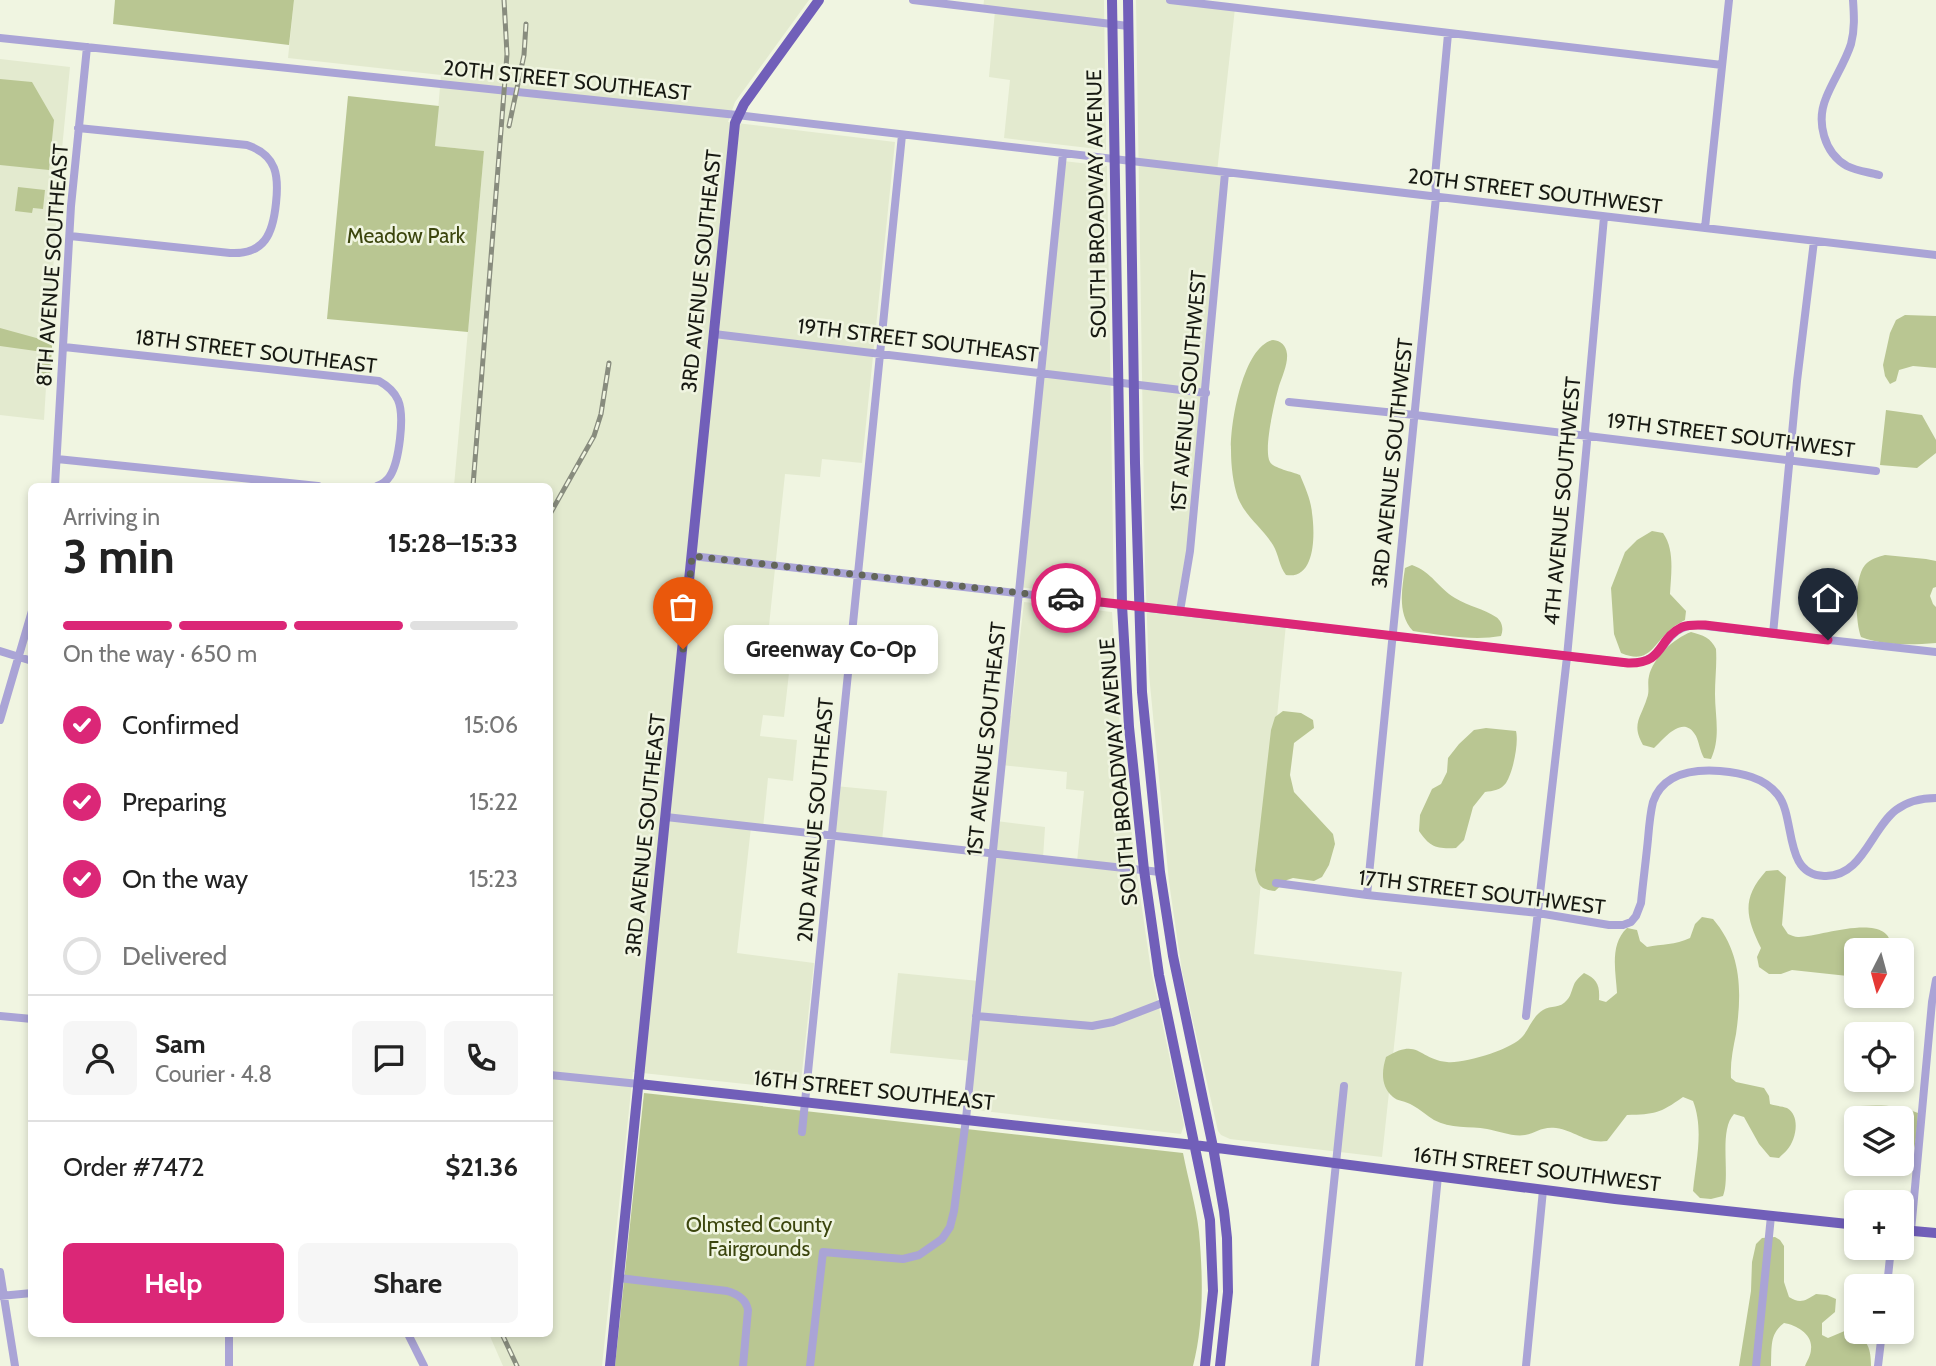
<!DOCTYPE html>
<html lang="en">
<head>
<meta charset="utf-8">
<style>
	:root { --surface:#fff; --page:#f6f6f6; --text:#222; --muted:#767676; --line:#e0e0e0; --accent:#db2777 }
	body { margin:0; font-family:Cabin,sans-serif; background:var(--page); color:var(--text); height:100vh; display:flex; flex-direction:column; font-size:26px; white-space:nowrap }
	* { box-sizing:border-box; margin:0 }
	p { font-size:23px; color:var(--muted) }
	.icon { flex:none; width:38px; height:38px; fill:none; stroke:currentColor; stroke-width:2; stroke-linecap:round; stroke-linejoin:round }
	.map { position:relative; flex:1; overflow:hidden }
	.side { position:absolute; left:28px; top:483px; width:525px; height:854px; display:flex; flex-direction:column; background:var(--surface); border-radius:10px; box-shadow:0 4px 10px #0003 }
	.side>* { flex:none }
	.needle { width:46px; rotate:186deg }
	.fabs { position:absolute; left:1844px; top:938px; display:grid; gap:14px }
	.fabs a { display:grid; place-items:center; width:70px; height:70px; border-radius:10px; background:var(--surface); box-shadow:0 4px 10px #0003; font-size:35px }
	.pin { position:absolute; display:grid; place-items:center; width:60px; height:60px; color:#fff; margin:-72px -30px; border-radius:50% 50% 50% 0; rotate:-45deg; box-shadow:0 0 7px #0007 }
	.pin .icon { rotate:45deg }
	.courier { position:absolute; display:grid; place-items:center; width:70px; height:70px; margin:-35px; border:5px solid #db2777; border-radius:50%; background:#fff; color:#222; box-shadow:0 2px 9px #0007 }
	.bubble { position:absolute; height:49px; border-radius:10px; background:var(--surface); box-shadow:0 4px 10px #0003; font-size:23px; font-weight:800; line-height:49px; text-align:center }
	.overview em { font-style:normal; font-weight:800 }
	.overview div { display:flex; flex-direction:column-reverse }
	.overview { display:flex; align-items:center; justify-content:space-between; height:119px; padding:0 35px }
	h1 { font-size:46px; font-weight:800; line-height:52px }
	.bar { display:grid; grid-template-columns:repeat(4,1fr); gap:10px 7px; align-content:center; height:84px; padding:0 35px }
	.bar i { height:9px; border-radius:5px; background:var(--line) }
	.bar .current { background:var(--accent) }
	.bar p { grid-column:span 4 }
	.line { display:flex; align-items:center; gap:18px; padding:0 35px; border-top:2px solid var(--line) }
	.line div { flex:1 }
	.round { display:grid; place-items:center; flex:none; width:74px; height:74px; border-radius:10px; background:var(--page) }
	ol { padding:0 35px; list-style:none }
	li { display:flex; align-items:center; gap:21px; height:77px }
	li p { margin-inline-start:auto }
	li .icon { padding:7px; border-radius:50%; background:var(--accent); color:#fff; stroke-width:4 }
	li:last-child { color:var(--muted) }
	li i { width:38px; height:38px; border:4px solid var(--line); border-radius:50% }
	.primary-button { display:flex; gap:14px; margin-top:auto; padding:14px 35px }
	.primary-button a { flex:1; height:80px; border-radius:10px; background:var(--accent); color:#fff; font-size:28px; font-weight:800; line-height:80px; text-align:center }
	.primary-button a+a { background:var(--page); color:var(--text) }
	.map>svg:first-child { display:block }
	.built { fill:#e3eacf }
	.green { fill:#b9c692 }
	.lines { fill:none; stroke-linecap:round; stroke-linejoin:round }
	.minor { stroke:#aaa4d6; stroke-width:8 }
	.major { stroke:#715fb9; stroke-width:10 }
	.rail-casing { stroke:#888c7e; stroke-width:5 }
	.rail { stroke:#f0f5e1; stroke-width:2.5; stroke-dasharray:8; stroke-linecap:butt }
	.done { stroke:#63665a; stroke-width:7; stroke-dasharray:0 12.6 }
	.route { stroke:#db2777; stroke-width:9 }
	.labels { text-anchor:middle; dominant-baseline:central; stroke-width:5; stroke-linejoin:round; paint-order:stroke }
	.street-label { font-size:21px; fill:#171912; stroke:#f0f5e1 }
	.park-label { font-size:21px; fill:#3b450d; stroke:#f0f5e1 }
</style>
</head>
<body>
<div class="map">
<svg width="1936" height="1366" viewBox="0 0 1936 1366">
	<rect width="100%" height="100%" fill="#f0f5e1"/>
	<path class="built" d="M294 0H809L735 102 728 122 895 142 862 463 822 459 820 477 785 474 768 635 793 638 784 717 763 715 760 736 797 740 793 781 768 778 763 828 751 827 737 953 814 963 800 1090 633 1072 602 1366H503L489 1334H550V486H454L484 151 435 146 441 75 288 58Z
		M984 0H1104L1106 150 1004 138 1010 80 989 77 995 11 983 9Z
		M1136 0H1178L1235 8 1217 172 1225 173 1206 393 1180 611 1286 624 1254 954 1402 972 1382 1157 1230 1139 1221 1135 1218 1131 1192 1017 1182 971 1169 882 1149 674 1145 563Z
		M0 59 70 67 58 190 44 420 0 415Z
		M1063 161 1107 166 1114 599 1019 587Z
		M1024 602 1112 612 1120 728 1135 861 1151 970 1184 1125 1181 1134 967 1109 971 1061 890 1053 898 973 979 981 996 821 1045 827 1043 858 1077 862 1084 791 1066 789 1067 772 1001 765 1006 716H1011Z
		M835 786 887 791 882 841 830 836Z"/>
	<path class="green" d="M115 0H294L289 45 113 24Z
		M0 79 32 82 54 120 49 170 0 165Z
		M348 96 439 106 435 146 484 151 468 332 327 319Z
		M18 187 45 190 43 209 33 208 32 213 15 211Z
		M1905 315 1936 316V368L1913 366 1899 370 1896 381 1890 384 1885 376 1883 365 1890 333 1896 320Z
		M0 328 40 339 43 332H53L50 378H44L41 373 43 352 0 346Z
		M1273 340C1281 341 1286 345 1287 354 1288 364 1282 377 1279 386 1275 400 1263 450 1270 462 1273 468 1293 472 1300 475 1305 487 1311 500 1312 513 1315 533 1316 580 1286 575 1279 566 1279 555 1273 545 1262 527 1247 519 1238 498 1233 483 1231 466 1231 450 1230 424 1243 346 1273 340Z
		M1886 410 1922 415 1936 440V453L1917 468 1880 465Z
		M1652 531 1663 533C1675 550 1671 574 1670 594L1686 611 1685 620C1680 623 1675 625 1671 629 1652 645 1650 665 1621 653L1614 634 1611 588 1625 552 1637 540Z
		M1885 555 1926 559 1936 561V587L1933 588 1930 596 1933 604 1936 607V643C1911 645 1885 646 1861 637 1855 621 1854 578 1865 565 1870 559 1878 557 1885 555Z
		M1412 565C1432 572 1438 588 1455 598 1468 606 1484 609 1496 617 1502 621 1504 629 1501 636 1473 641 1441 635 1413 631 1397 614 1402 589 1405 568Z
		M1691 632C1703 635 1711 638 1716 649 1717 664 1715 679 1715 694 1715 716 1721 737 1711 759L1704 758C1700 751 1699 742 1696 736 1683 713 1664 739 1654 748L1643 745C1631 724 1641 718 1647 698 1650 691 1647 683 1649 676 1653 658 1674 638 1691 632Z
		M1283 711 1301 713 1313 720 1314 728 1294 743 1290 775 1294 792 1333 834 1335 844 1329 865 1322 877 1314 881 1293 878 1287 880 1275 891C1259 889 1258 885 1255 870L1271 730 1275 717Z
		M1486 728 1516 731C1519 743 1513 772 1506 783 1501 790 1493 791 1485 792L1473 807 1464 840 1456 848C1436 849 1430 847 1419 831L1420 815 1432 789 1441 784 1447 772 1448 758 1459 744 1474 730Z
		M1778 870 1786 877 1782 925 1788 934C1791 935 1795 937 1798 937 1818 938 1894 908 1891 950H1857V977L1792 970 1781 974H1769L1759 967 1757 957 1761 948C1746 917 1741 899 1766 871Z
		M1702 917 1713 919C1742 953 1742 992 1736 1034 1733 1049 1730 1063 1731 1078L1736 1082 1764 1088 1769 1096 1770 1104C1775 1106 1782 1106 1787 1108 1801 1116 1796 1140 1787 1150 1785 1153 1781 1155 1779 1158L1770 1157 1759 1144 1744 1117 1734 1114C1718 1131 1731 1176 1723 1196L1711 1199 1700 1198 1693 1191C1696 1161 1704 1129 1693 1101L1683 1097C1659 1114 1655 1114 1627 1115L1607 1141C1586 1144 1576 1131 1556 1128 1542 1126 1536 1133 1525 1135 1513 1137 1498 1131 1487 1129 1470 1126 1450 1129 1434 1120 1427 1116 1420 1109 1412 1105 1406 1101 1397 1101 1393 1097 1380 1086 1382 1070 1386 1057 1419 1037 1418 1059 1447 1062 1464 1064 1513 1049 1523 1036 1530 1027 1533 1016 1543 1010 1551 1005 1560 1009 1567 1000 1572 995 1572 986 1576 981 1578 978 1581 976 1584 973 1597 979 1600 985 1599 1000L1606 1002 1617 993C1616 972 1609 945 1627 928L1637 930 1640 941 1647 947C1662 944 1675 945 1690 938L1695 924Z
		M644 1093 1183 1153C1188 1179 1196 1206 1199 1232 1203 1276 1204 1323 1193 1366H615Z
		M1860 1106C1881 1105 1898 1105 1918 1113 1916 1135 1918 1169 1890 1174 1879 1176 1873 1173 1865 1165V1164H1902V1118H1857V1138C1850 1127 1847 1120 1854 1108Z
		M1775 1237 1780 1240 1784 1246V1282L1789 1297C1800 1304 1805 1301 1816 1294L1827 1295 1836 1299 1835 1312 1822 1323V1335L1828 1338 1847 1330C1866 1337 1871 1345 1871 1366H1805C1807 1361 1811 1355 1811 1349 1813 1335 1797 1325 1784 1323 1769 1334 1772 1348 1771 1366H1739L1751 1291 1752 1262 1756 1244 1762 1238Z"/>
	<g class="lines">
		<path class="minor" d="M913 0 1128 26
			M1170 0 1722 65
			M1853 0C1854 15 1855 29 1851 44 1845 63 1833 80 1826 98 1816 122 1824 153 1847 166 1857 171 1868 172 1879 175
			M0 38 737 115 1936 255
			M1705 228 1729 0
			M70 236 230 253C265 255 273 233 276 203 279 176 277 155 247 145L78 128
			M714 334 1206 393
			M64 347 379 381C388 386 394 391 398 400 405 416 399 462 390 476 387 481 382 484 377 486
			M1289 402 1415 415 1876 471
			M57 459 318 486
			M55 486 71 206 87 47
			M692 556 1628 663C1669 664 1660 626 1697 625L1936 652
			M1180 611 1190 551 1225 173
			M1773 634 1797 381 1814 241
			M0 651 32 661
			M0 720 32 611
			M666 817 1160 872
			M1276 883 1367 895 1538 913 1609 925H1623L1631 922 1636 916 1641 903C1643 882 1646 860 1648 839 1649 827 1650 814 1653 802 1663 773 1693 769 1720 771 1741 773 1764 777 1778 795 1796 818 1783 875 1824 876 1862 878 1871 829 1896 810 1908 801 1921 798 1936 798
			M1367 895 1436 197 1435 176 1448 34
			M0 1016 32 1019
			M976 1016 1092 1026 1113 1022 1165 1002
			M1526 1016 1567 657 1587 442 1585 430 1604 217
			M550 1075 639 1084
			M802 1132 902 135
			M1911 1231 1932 1002 1936 980
			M0 1272 15 1366
			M619 1278 727 1291C738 1294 746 1299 748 1310L743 1366
			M1887 1286 1891 1248
			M0 1296 32 1293
			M229 1334V1366
			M408 1334 424 1366
			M810 1366 823 1252 903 1259 919 1255 942 1239 950 1227 954 1211 966 1119 1063 154
			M1315 1366 1344 1086
			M1419 1366 1438 1176
			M1526 1366 1543 1190
			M1756 1366 1771 1216
			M1878 1366 1882 1332"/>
		<path class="major" d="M1112 0 1122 605 1129 727 1144 870 1159 975 1210 1220 1213 1291 1205 1366
			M1128 0 1135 463 1142 692 1160 872 1173 956 1213 1147 1224 1211 1227 1238 1228 1292 1220 1366
			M639 1084 1194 1145 1615 1199 1857 1225
			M1902 1230 1936 1233
			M610 1366 735 123 744 104 819 0"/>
		<g class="rail-casing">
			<path id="rail" d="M509 126 524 55 526 24
				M473 486 507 54 504 0
				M550 514 594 436 601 414 609 363
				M502 1334 517 1366"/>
		</g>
		<use href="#rail" class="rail"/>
	</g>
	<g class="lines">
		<path class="done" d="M683 649 692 556 1066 598"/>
		<path class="route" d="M1066 598 1628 663C1665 664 1657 639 1682 627 1690 624 1698 625 1705 625L1828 640"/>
	</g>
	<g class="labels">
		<g class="street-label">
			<text transform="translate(567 80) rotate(6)">20TH STREET SOUTHEAST</text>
			<text transform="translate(1535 191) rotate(7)">20TH STREET SOUTHWEST</text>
			<text transform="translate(1096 204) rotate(-91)">SOUTH BROADWAY AVENUE</text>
			<text transform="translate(52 265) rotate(-86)">8TH AVENUE SOUTHEAST</text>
			<text transform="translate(701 271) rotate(-84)">3RD AVENUE SOUTHEAST</text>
			<text transform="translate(918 340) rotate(7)">19TH STREET SOUTHEAST</text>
			<text transform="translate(256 351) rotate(7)">18TH STREET SOUTHEAST</text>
			<text transform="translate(1188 391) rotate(-85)">1ST AVENUE SOUTHWEST</text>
			<text transform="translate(1731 435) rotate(7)">19TH STREET SOUTHWEST</text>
			<text transform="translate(1392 463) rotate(-84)">3RD AVENUE SOUTHWEST</text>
			<text transform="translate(1562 501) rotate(-85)">4TH AVENUE SOUTHWEST</text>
			<text transform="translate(986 739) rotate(-84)">1ST AVENUE SOUTHEAST</text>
			<text transform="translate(1118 772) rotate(-95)">SOUTH BROADWAY AVENUE</text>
			<text transform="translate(815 820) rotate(-85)">2ND AVENUE SOUTHEAST</text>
			<text transform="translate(645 835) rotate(-84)">3RD AVENUE SOUTHEAST</text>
			<text transform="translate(1482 892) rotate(7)">17TH STREET SOUTHWEST</text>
			<text transform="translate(874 1090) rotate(6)">16TH STREET SOUTHEAST</text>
			<text transform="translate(1537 1169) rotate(7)">16TH STREET SOUTHWEST</text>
		</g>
		<g class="park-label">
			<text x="406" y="235">Meadow Park</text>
			<text x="759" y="1224">Olmsted County<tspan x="759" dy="24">Fairgrounds</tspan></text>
		</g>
	</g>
</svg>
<div class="fabs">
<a><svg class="needle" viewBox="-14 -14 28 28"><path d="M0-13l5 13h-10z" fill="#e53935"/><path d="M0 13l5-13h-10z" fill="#767676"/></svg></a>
<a><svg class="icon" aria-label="locate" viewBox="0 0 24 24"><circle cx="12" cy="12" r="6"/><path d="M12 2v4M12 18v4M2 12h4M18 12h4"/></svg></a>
<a><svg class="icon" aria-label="layers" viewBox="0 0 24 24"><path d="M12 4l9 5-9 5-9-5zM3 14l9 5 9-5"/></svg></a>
<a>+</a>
<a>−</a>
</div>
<div class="pin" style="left:683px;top:649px;background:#ea580c"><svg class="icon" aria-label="bag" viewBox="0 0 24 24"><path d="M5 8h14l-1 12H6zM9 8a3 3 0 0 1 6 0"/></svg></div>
<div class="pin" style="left:1828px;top:640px;background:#1f2937"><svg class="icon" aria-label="home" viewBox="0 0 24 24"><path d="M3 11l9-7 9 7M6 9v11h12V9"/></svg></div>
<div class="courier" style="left:1066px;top:598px"><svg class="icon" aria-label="car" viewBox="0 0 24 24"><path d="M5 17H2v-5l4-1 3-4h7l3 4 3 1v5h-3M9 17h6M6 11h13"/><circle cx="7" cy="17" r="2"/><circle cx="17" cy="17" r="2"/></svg></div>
<div class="bubble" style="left:724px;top:625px;width:214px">Greenway Co-Op</div>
<section class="side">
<div class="overview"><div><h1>3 min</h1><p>Arriving in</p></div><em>15:28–15:33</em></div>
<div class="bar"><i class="current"></i><i class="current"></i><i class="current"></i><i></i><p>On the way · 650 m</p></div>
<ol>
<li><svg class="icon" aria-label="check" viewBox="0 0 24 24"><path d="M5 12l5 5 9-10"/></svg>Confirmed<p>15:06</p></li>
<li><svg class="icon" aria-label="check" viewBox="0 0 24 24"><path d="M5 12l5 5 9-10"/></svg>Preparing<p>15:22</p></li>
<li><svg class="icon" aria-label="check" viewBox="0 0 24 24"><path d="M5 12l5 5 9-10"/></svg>On the way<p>15:23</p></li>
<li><i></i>Delivered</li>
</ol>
<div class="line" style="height:126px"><a class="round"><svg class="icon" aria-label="person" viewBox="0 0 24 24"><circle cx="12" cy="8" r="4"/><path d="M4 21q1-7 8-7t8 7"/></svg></a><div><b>Sam</b><p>Courier · 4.8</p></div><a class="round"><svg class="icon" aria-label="chat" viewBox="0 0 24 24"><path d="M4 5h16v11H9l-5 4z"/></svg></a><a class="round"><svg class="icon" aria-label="phone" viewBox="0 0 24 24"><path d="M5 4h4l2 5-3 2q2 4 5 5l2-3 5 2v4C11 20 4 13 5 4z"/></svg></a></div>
<div class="line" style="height:91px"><div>Order #7472</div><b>$21.36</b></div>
<div class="primary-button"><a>Help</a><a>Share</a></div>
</section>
</div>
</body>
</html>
